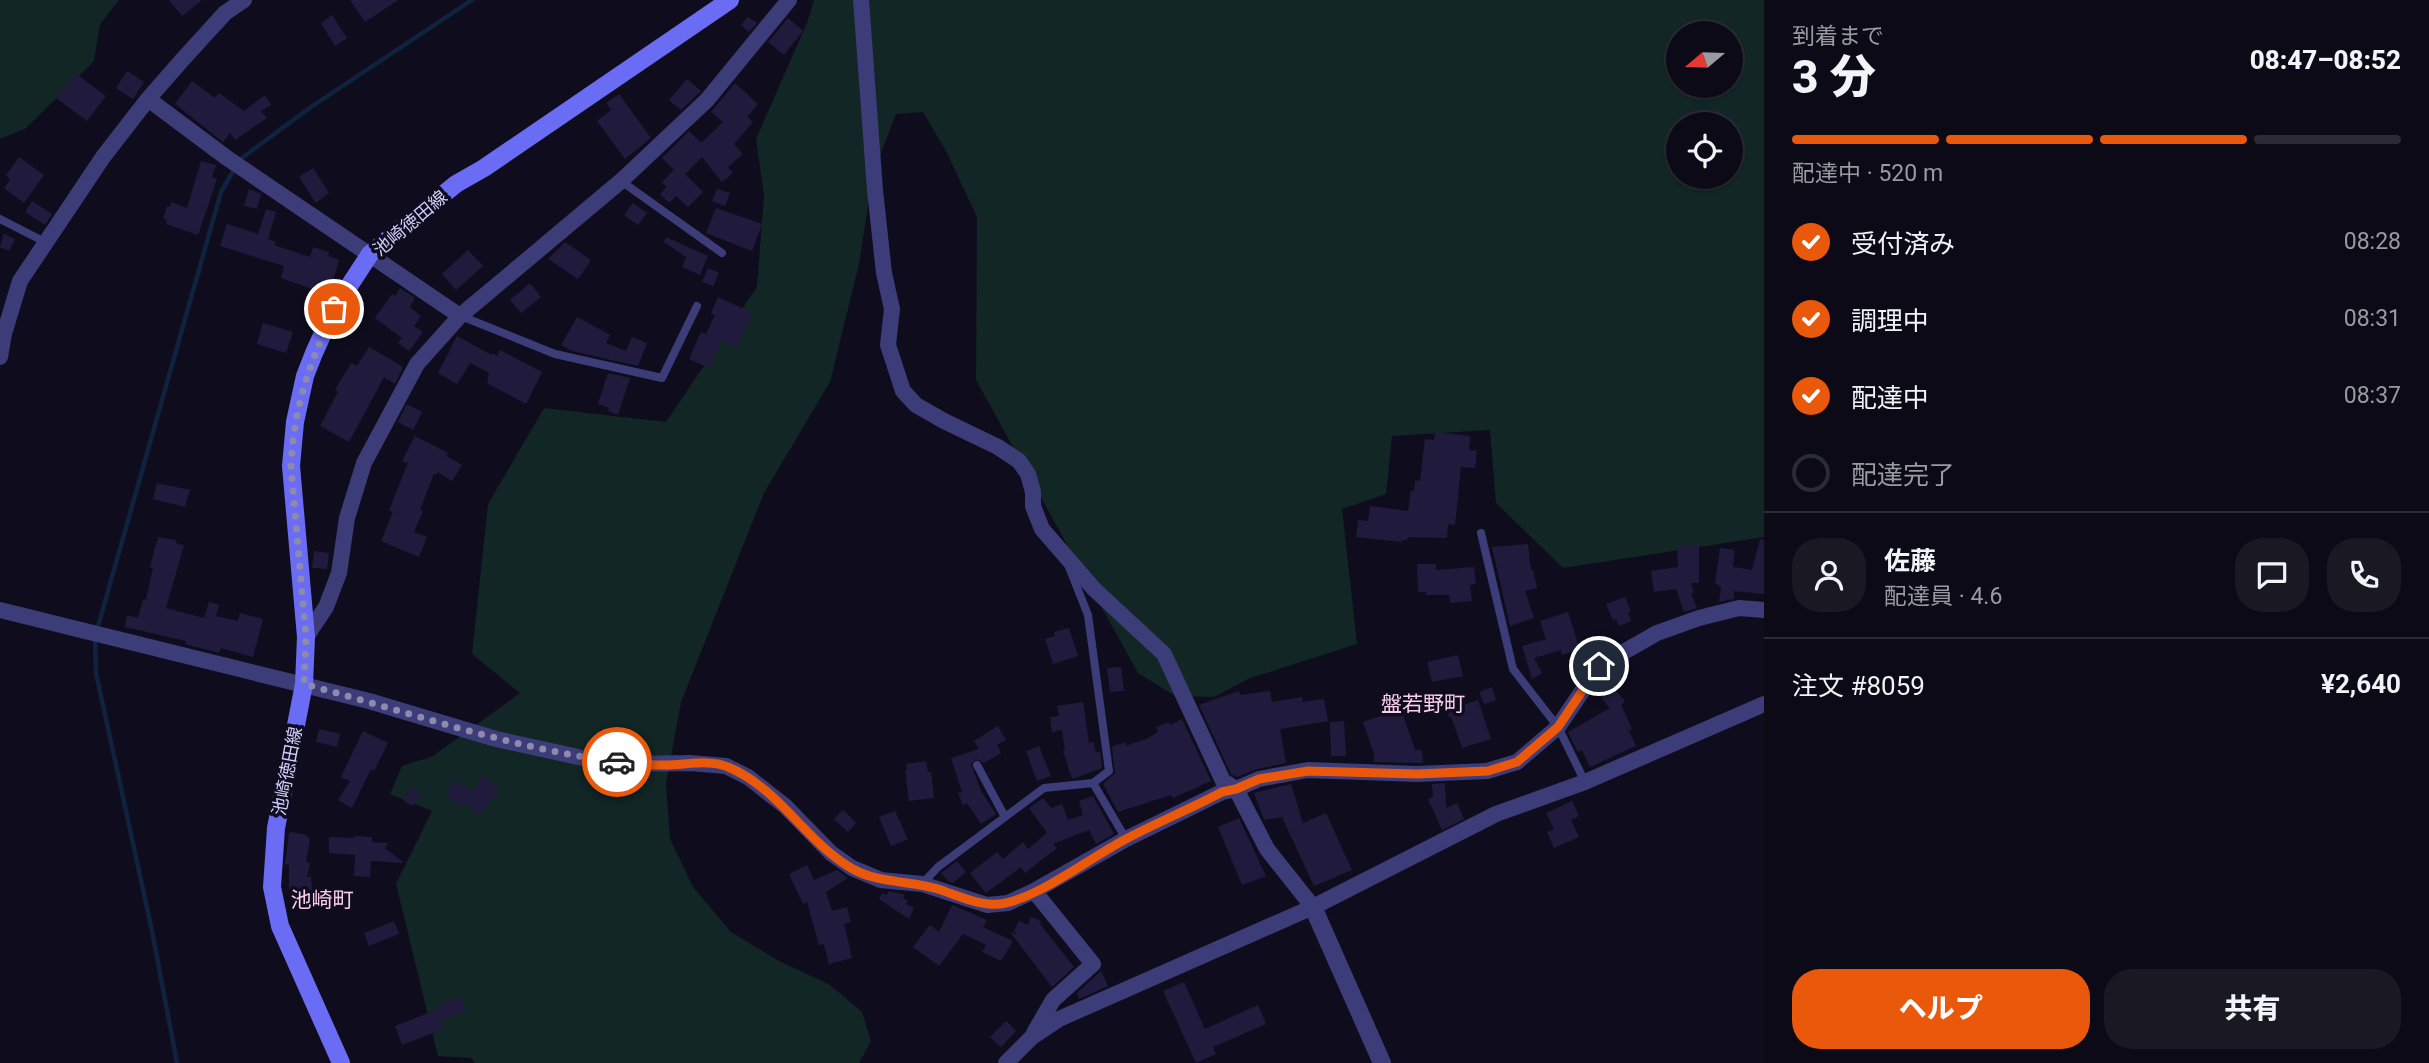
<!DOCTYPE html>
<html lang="ja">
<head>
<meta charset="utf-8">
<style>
	:root { --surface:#0b0a16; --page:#191823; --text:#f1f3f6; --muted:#9a9aa1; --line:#2b2b35; --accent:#ea580c }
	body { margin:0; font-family:Roboto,"Noto Sans JP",sans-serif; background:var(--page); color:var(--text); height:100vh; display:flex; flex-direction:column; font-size:26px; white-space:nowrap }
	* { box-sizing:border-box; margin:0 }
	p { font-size:23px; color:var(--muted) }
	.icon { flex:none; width:38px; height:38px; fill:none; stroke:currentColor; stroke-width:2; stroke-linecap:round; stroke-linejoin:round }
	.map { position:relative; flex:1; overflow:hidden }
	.details { display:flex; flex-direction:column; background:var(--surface); width:665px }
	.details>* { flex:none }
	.needle { width:46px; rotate:251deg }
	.controls { position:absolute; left:1666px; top:21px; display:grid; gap:14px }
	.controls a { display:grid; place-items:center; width:77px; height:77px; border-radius:50%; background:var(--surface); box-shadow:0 2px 5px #0004,0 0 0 2px var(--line); font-size:35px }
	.pin { position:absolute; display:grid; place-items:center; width:60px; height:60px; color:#fff; margin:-30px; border:4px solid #fff; border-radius:50%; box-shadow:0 2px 7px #0007 }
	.courier { position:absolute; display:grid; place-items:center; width:70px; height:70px; margin:-35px; border:5px solid #ea580c; border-radius:50%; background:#fff; color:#222; box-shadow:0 2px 9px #0007 }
	.headline em { font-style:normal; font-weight:800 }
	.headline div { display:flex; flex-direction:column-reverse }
	.headline { display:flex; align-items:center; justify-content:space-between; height:119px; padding:0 28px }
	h1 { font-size:46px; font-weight:800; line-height:52px }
	.bar { display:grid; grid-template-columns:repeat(4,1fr); gap:10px 7px; align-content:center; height:84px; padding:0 28px }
	.bar i { height:9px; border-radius:5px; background:var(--line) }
	.bar .selected { background:var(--accent) }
	.bar p { grid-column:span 4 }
	.line { display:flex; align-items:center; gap:18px; padding:0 28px; border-top:2px solid var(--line) }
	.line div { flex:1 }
	.round { display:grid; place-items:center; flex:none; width:74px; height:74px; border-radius:28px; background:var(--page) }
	ol { padding:0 28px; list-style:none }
	li { display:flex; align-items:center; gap:21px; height:77px }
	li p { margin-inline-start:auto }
	li .icon { padding:7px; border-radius:50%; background:var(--accent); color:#fff; stroke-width:4 }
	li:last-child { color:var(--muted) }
	li i { width:38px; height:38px; border:4px solid var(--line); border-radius:50% }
	.cta { display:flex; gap:14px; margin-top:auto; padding:14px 28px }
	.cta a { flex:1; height:80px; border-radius:28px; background:var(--accent); color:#fff; font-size:28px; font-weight:800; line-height:80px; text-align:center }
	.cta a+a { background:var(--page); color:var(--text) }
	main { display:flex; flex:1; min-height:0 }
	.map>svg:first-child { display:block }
	.green { fill:#112625; fill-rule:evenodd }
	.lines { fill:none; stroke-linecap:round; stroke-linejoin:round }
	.stream { stroke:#0f233f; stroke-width:4.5 }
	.building { fill:#201b3c }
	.service { stroke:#3c3c78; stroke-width:8 }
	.minor { stroke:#3c3c78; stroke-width:16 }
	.tertiary { stroke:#3c3c78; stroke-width:18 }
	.secondary { stroke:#6b6cf4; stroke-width:18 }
	.done { stroke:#8d8aad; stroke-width:7; stroke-dasharray:0 12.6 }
	.route { stroke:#ea580c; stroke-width:9 }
	.labels { text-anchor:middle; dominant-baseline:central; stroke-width:7; stroke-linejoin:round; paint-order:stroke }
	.street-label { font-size:18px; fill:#d1cdfb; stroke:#0f0d1d }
	.quarter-label { font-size:21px; fill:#fbcfec; stroke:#0f0d1d }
</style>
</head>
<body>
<main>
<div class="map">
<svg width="1764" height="1063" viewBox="0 0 1764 1063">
	<rect width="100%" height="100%" fill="#0f0d1d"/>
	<path class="green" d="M0 0H119L100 24 94 61 25 129 0 139Z
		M814 0H1764V537L1563 568 1496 503 1490 430 1392 436 1386 494 1342 509 1357 644 1250 678 1214 697 1175 696 1138 673 976 380 977 217 946 151 923 112 896 114 873 174 859 264 830 382 764 493 681 702 666 783 670 839 693 887 731 932 779 961 830 985 862 1012 871 1041 859 1063H475L471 1058 438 1056 396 884 432 811 390 794 402 766 433 756 520 693 472 654 488 504 544 408 666 422 757 287 764 196 756 139 807 23ZM1678 33H1731V86H1678ZM1678 124H1731V177H1678Z"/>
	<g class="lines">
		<path class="stream" d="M239 160 311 107 472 0
			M177 1063 152 931 96 673 95 637 221 192 235 168"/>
	</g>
	<path class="building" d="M169 0H202L182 16Z
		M350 0H398L365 22Z
		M332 15 347 38 335 46 321 23Z
		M748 17 757 23 749 32 741 25Z
		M788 18 803 31 784 55 768 42Z
		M127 71 144 82 133 99 116 88Z
		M75 73 106 96 87 121 56 98Z
		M687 79 701 91 681 110 669 100Z
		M192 81 215 98 219 93 244 111 265 95 271 105 261 111 267 118 235 140 230 133 223 142 175 104Z
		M735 83 758 104 747 117 753 122 734 144 743 154 728 167 733 173 722 182 702 157 685 174 703 192 688 207 676 196 669 203 660 194 667 187 662 182 674 170 662 158 689 131 701 143 723 122 711 112Z
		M619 94 651 138 625 159 597 121 611 110 606 103Z
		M19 157 44 175 24 203 4 188 10 180 6 175Z
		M201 161 216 165 212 177 217 179 198 235 166 224 167 220 163 218 167 206 170 207 171 202 187 208Z
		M313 168 329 193 316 203 299 177Z
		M249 189 261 194 257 209 244 206Z
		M717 189 730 193 725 206 712 201Z
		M32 201 52 214 45 225 25 212Z
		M633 203 647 213 638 225 624 215Z
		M716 208 762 224 752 251 706 233Z
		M266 209 276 212 268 239 276 242 274 245 310 257 313 247 329 252 328 256 339 260 333 281 327 279 323 293 281 278 284 266 220 246 227 224 258 234Z
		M4 234 15 239 9 251 0 247Z
		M666 237 708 256 700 275 682 267 686 257 664 242Z
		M565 242 591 260 578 279 548 259Z
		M468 250 483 266 456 290 442 274Z
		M708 268 719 273 713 286 702 282Z
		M530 283 541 297 521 313 510 300Z
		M400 288 415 298 410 307 421 316 414 326 423 332 409 351 398 343 402 338 375 318 392 294 395 296Z
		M718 297 752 313 737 347 721 340 709 368 689 359 701 332 706 334 715 315 711 313Z
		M577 317 610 335 606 343 626 351 632 337 647 343 638 366 572 351 561 345Z
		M263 323 293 332 286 353 257 344Z
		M457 336 492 355 493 353 497 356 500 350 542 372 526 404 487 383 489 373 470 363 457 384 438 373Z
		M369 347 403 367 395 384 384 377 349 442 320 426 338 392 335 390 351 363 357 366Z
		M608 373 630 378 618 415 608 411 609 408 598 404Z
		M407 404 422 412 413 430 398 422Z
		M1435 432 1470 436 1469 450 1477 451 1475 468 1461 467 1455 525 1448 524 1447 538 1408 537 1407 540H1402V542L1356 537 1358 520 1368 521 1370 506 1408 511 1411 491H1414L1415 480 1420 481 1425 439 1434 440Z
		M415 436 448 453 446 456 462 465 452 481 438 472 436 475 434 474 420 510 423 511 414 532 427 537 419 557 381 541 393 512 389 510 408 463 402 461Z
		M157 483 190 490 185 507 153 499Z
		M158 537 176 540V543L184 545 166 608 204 618 209 602 219 605 216 616 238 621 240 613 263 619 253 657 221 648 219 653 185 644 186 641 125 627 127 615 138 618 143 599 146 600 153 568 150 567Z
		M1760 539 1764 540V594L1734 591V599L1719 602 1721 587 1715 583 1720 548 1735 550 1733 567 1752 570Z
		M1528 544 1531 570H1533L1537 588 1525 591 1534 618 1510 626 1492 547Z
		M1677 546H1699V583H1691L1694 593H1691L1697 608 1684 612 1676 589 1654 592 1651 571 1678 567Z
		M314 551 329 553 327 569 312 568Z
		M1417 564H1436V570L1474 567 1476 584 1470 585 1472 601 1450 603 1449 595H1426V592H1418Z
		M1625 597 1631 612 1628 613 1631 621 1619 626 1616 619 1613 620 1606 604Z
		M1568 612 1580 650 1562 655 1561 650 1534 658 1542 673 1532 679 1522 646 1546 639 1540 621Z
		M1069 628 1078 656 1053 664 1045 639 1055 636 1054 632Z
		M1458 655 1463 676 1432 682 1427 662Z
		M1121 667 1124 691 1110 692 1107 668Z
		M1604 677 1625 701 1621 705 1632 729 1630 731 1627 727 1636 746 1590 767 1582 750 1578 752 1568 732 1610 708 1597 693 1601 690 1598 687Z
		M1492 687 1496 700 1484 704 1479 692Z
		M1239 691 1240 695 1270 691 1272 702 1302 697 1303 702 1324 699 1328 721 1280 729 1286 763 1257 769 1237 777 1231 774 1199 705Z
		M1454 698 1457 707 1478 700 1491 739 1462 748 1451 716 1449 717 1443 701Z
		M1083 702 1089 743 1093 742 1096 753 1100 751 1102 768 1072 779 1063 751 1065 750 1062 730 1052 732 1050 717 1059 716 1057 706Z
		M1401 709 1415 750H1422L1423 763 1374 762V754L1363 722Z
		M1182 719 1211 781 1173 798 1171 795 1118 812 1103 784 1115 773 1112 747 1125 742 1126 746 1148 738 1158 732 1156 727 1169 722 1170 725Z
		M1344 721 1346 756H1331L1330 722Z
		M998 726 1006 740 997 745 1001 753 984 763 977 759 971 764 981 791 996 814 981 824 967 803 963 805 958 793 962 792 951 758 979 749 974 741Z
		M319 729 340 734 337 747 316 742Z
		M363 731 388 743 374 771 371 769 352 808 338 800 350 781 341 777Z
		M1039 746 1051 776 1037 781 1026 751Z
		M926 761 928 772H931L934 798 909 801 905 770H907L906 764Z
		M484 776 499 789 479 815 463 802 460 806 445 794 457 780 471 792Z
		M1445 783 1446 808 1457 803 1464 819 1442 830 1428 799 1433 797 1432 784Z
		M1291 784 1303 823 1326 813 1352 870 1314 886 1282 817 1264 820 1254 793Z
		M412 786 421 792 412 806 403 800Z
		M1093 796 1114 834 1096 844 1089 830 1053 844 1057 848 1025 873 1021 867 986 893 970 873 997 852 1003 859 1023 842 1028 849 1047 833 1029 808 1043 798 1051 808 1062 804 1068 820 1083 815 1079 801Z
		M1572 801 1579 816 1571 820 1579 837 1554 848 1547 832 1554 829 1546 813Z
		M843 810 856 823 848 832 834 819Z
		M895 811 908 839 891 846 879 817Z
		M1239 818 1266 876 1242 885 1218 827Z
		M291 832 307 835 306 837 310 838 306 862 310 863 307 877H311L313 898 309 899 311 907 299 909 296 890H289V865L285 864 289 833Z
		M354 836 372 837V842L388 843 385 848 404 863 371 861 370 877 354 876 355 855 329 853V837L354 838Z
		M957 861 966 872 953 883 948 881 941 873Z
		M807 865 814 880 837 870 848 878 826 892 832 911 847 907 851 922 844 924 852 958 829 964 824 944 819 945 807 902 803 904 789 874Z
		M889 891 905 895 903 898 908 901 906 904 914 908 909 919 879 899 882 893 887 895Z
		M952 905 987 920 983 927 1013 941 1001 961 982 952 986 945 963 934 939 966 913 947 930 925 939 932Z
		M1031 917 1041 921 1040 924 1074 967 1052 987 1010 932 1017 935 1014 931 1019 921 1028 925Z
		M394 921 399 934 369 946 364 933Z
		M1101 971 1108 986 1079 999 1077 993Z
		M1184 982 1205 1029 1258 1005 1266 1024 1213 1047 1216 1054 1196 1063 1163 991Z
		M460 997 466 1010 440 1022 443 1029 402 1045 395 1026 438 1009 437 1007Z
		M1006 1021 1016 1031 1001 1047 990 1037Z"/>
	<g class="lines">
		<path class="service" d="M621 181 722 253
			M0 219 45 242
			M461 316 555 354 662 378 697 306
			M1481 533 1513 669 1558 727 1585 782
			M1069 567 1088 615 1109 771 1093 783
			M977 765 1005 817
			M922 884 938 867 1044 788 1093 783 1126 839"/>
		<path class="minor" d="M861 0 875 190 884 273 892 309 888 345 903 391 916 405 944 421 998 447 1019 461 1028 474 1033 492V506L1042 529 1094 589 1164 654 1223 781 1236 789 1267 849 1313 907
			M148 99 227 158 460 316
			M0 357 4 334 20 281 103 157 148 99 183 59 225 13 244 0
			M0 610 369 701 496 739 583 758 630 764 690 763 726 766 748 777 785 806 831 853 852 868 881 880 922 884 987 905 1008 903 1034 891 1126 839 1222 792 1236 789 1259 779 1308 770 1417 774 1487 771 1517 762 1558 727 1599 666 1657 633 1699 618 1739 608 1764 610
			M306 637 326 607 339 573 347 518 364 463 417 364 460 316 621 181 707 100 789 0
			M1034 1033 1053 1000 1093 964 1034 891
			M1006 1063 1032 1037 1059 1019 1313 907 1496 814 1585 782 1764 704"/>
		<path class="tertiary" d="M1313 907 1382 1063"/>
		<path class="secondary" d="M341 1063 280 926 272 887 276 828 304 684 306 637 291 466 295 422 305 376 314 353 334 309 370 254 456 184 484 168 730 0"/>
	</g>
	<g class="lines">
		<path class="done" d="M334 309C310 364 294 404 291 466L306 637 304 684C408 712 510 748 617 762"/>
		<path class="route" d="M617 762C633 765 649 765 665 765 685 765 710 759 728 767 779 788 805 841 851 868 878 884 909 880 938 889 960 896 986 910 1010 902 1048 891 1090 858 1126 839 1158 822 1190 809 1222 792L1236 789 1259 779 1308 771 1417 774 1488 771 1517 762 1558 727 1599 666"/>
	</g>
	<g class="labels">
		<g class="street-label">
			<text transform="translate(410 223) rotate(-40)">池崎徳田線</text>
			<text transform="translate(287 771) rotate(-79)">池崎徳田線</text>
		</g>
		<g class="quarter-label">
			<text x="1423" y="704">盤若野町</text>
			<text x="322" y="900">池崎町</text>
		</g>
	</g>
</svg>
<div class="controls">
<a><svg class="needle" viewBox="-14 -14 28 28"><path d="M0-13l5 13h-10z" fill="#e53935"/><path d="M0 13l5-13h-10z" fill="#9a9aa1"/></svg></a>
<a><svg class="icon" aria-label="locate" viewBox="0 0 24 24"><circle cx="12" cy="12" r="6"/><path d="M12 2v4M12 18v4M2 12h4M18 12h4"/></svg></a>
</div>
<div class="pin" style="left:334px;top:309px;background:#ea580c"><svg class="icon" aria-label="bag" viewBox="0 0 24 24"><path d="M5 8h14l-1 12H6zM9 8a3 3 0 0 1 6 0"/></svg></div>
<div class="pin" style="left:1599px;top:666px;background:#1f2937"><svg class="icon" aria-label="home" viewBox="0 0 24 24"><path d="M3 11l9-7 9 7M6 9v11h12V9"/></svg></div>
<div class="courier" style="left:617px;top:762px"><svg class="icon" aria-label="car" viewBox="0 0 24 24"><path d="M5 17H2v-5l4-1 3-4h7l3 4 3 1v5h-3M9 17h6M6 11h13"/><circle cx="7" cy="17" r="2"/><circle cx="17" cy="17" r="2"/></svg></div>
</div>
<section class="details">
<div class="headline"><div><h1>3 分</h1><p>到着まで</p></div><em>08:47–08:52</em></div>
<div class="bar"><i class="selected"></i><i class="selected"></i><i class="selected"></i><i></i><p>配達中 · 520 m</p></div>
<ol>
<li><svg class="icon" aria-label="check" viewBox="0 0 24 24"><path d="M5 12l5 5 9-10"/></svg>受付済み<p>08:28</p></li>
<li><svg class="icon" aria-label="check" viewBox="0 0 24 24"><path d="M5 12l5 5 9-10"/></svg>調理中<p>08:31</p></li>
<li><svg class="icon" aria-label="check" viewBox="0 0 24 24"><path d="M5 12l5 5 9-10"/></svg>配達中<p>08:37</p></li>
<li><i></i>配達完了</li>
</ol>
<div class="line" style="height:126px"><a class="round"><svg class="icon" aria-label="person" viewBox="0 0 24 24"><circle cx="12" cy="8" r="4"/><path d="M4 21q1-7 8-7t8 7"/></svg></a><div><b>佐藤</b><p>配達員 · 4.6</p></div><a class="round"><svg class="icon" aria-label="chat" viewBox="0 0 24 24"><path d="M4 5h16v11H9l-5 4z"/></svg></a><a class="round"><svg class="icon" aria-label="phone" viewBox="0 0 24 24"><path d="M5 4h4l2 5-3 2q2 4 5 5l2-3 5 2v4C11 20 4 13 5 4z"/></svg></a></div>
<div class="line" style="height:91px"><div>注文 #8059</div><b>¥2,640</b></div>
<div class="cta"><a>ヘルプ</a><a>共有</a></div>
</section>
</main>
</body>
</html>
